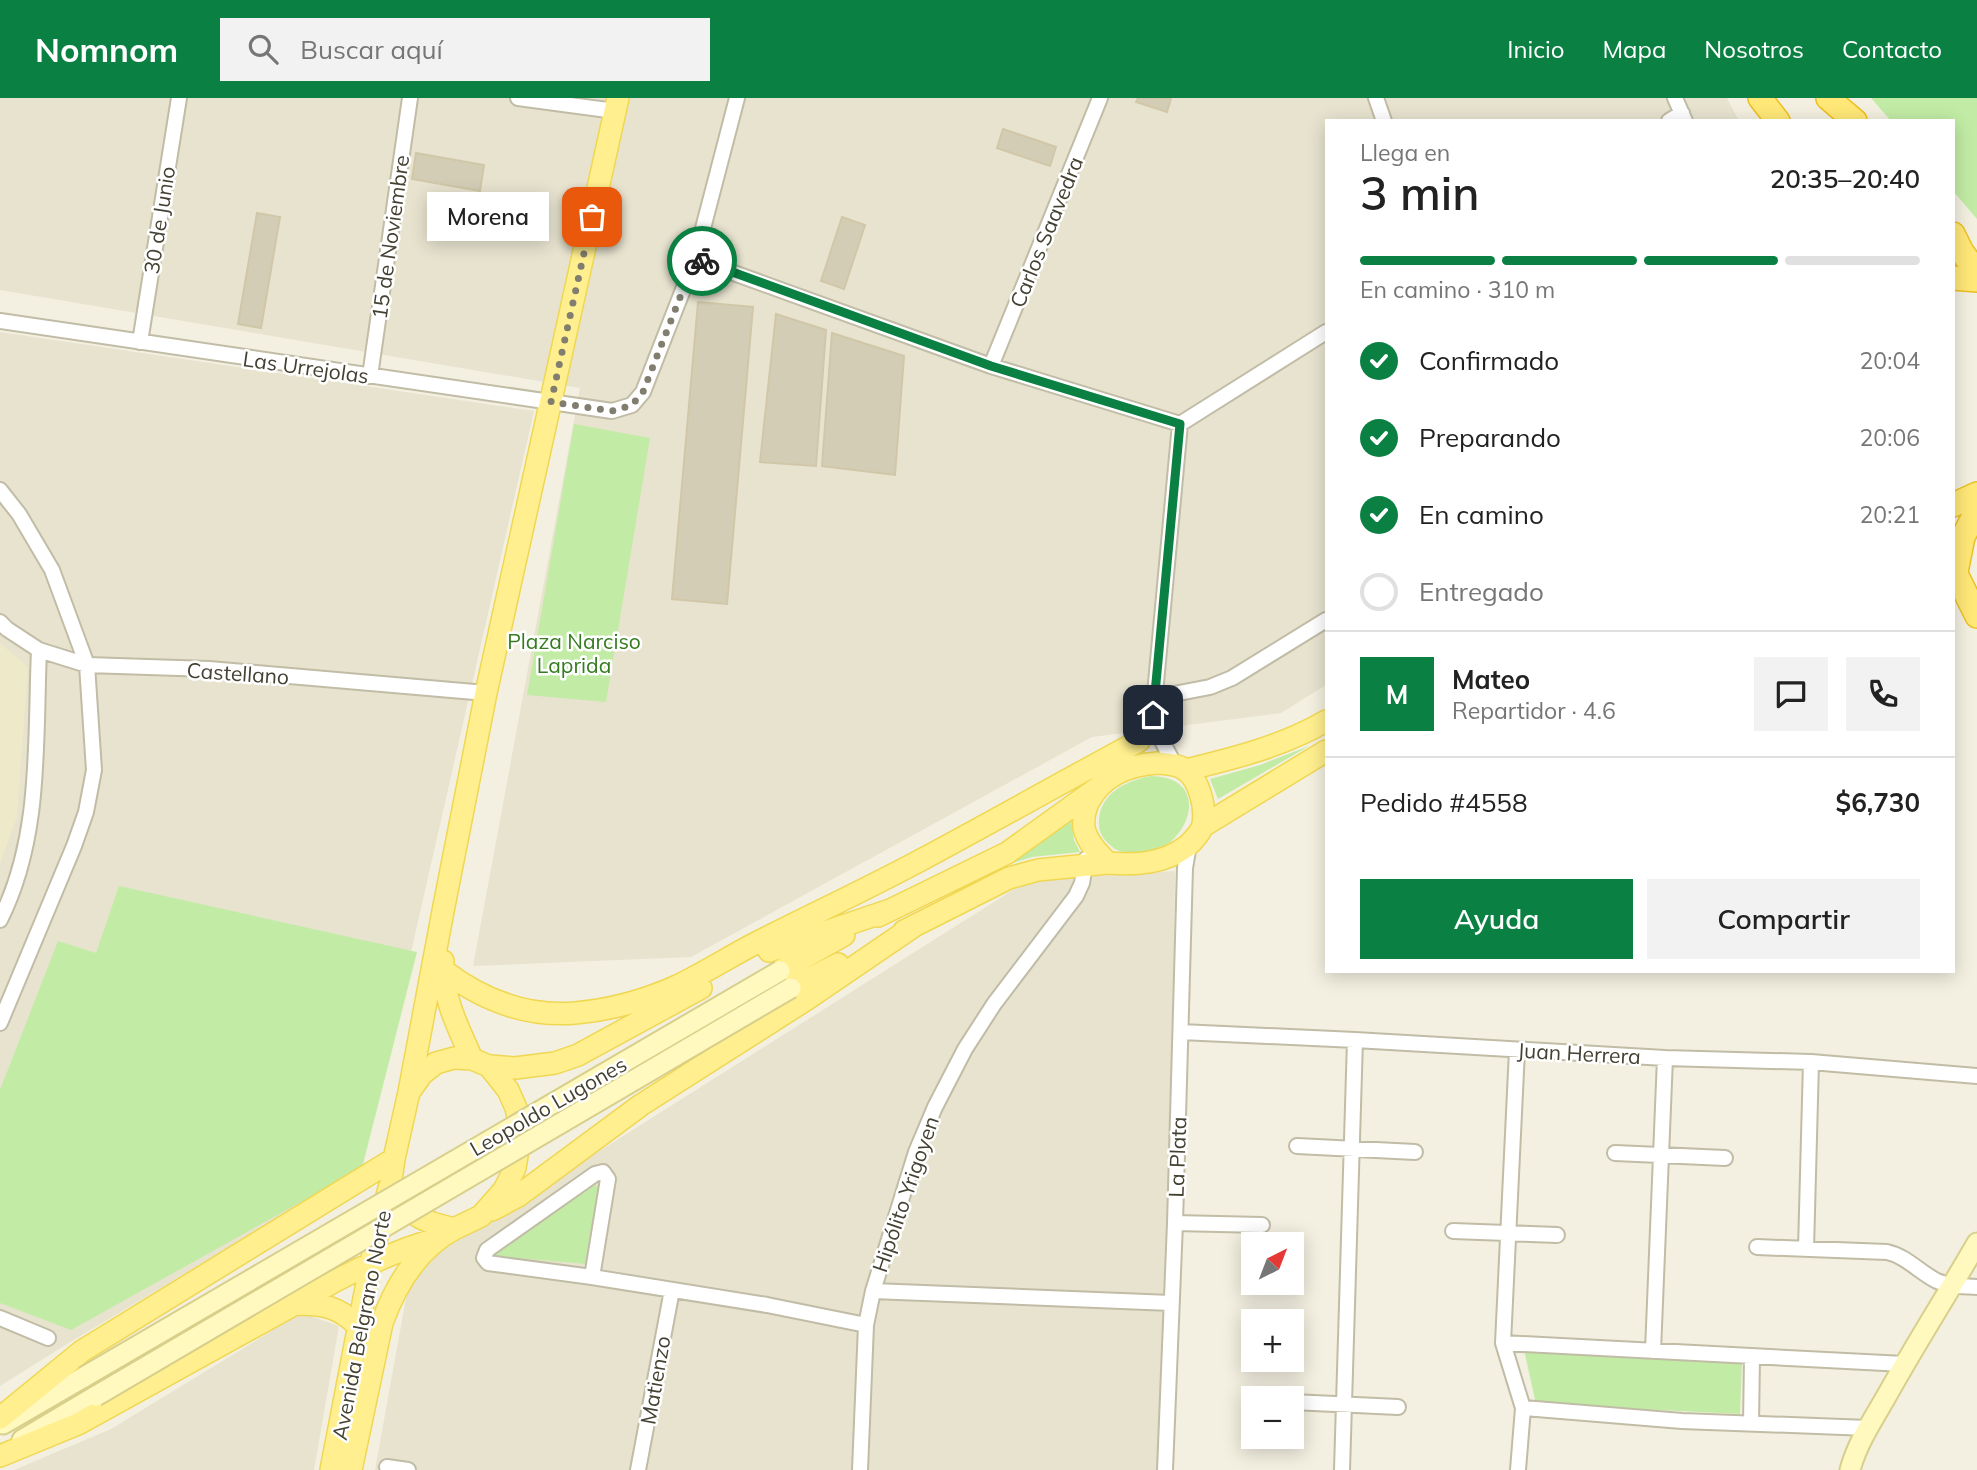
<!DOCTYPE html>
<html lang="es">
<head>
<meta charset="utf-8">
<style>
	:root { --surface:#fff; --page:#f2f2f2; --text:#222; --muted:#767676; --line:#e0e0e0; --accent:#0b8043 }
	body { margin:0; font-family:Mulish,sans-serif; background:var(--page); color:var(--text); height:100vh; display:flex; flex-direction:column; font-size:26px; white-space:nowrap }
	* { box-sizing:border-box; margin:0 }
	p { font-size:23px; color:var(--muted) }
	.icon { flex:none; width:38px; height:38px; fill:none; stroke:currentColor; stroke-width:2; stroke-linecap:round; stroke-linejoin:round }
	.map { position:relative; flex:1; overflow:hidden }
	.side { position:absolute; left:1325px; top:21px; width:630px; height:854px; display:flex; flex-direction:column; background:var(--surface); border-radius:0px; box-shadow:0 4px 18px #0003 }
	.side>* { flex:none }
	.needle { width:46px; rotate:42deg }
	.buttons { position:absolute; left:1241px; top:1134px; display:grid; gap:14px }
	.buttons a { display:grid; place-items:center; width:63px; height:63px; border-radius:0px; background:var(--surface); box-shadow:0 4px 18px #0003; font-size:35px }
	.pin { position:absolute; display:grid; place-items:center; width:60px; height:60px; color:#fff; margin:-30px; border-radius:14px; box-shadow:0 4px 10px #0006 }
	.courier { position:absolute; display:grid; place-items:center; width:70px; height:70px; margin:-35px; border:5px solid #0b8043; border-radius:50%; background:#fff; color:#222; box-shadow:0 2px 9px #0007 }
	.bubble { position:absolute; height:49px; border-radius:0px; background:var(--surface); box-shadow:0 4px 18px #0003; font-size:23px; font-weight:600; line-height:49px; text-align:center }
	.summary em { font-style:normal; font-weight:600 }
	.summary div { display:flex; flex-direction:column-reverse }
	.summary { display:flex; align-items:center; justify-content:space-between; height:119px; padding:0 35px }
	h1 { font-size:46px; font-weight:600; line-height:52px }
	.bar { display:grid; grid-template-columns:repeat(4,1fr); gap:10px 7px; align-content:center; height:84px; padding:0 35px }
	.bar i { height:9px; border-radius:5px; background:var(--line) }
	.bar .on { background:var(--accent) }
	.bar p { grid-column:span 4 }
	.line { display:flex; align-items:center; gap:18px; padding:0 35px; border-top:2px solid var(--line) }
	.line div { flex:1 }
	.round { display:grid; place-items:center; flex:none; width:74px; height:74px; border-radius:0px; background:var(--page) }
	ol { padding:0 35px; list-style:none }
	li { display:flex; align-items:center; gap:21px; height:77px }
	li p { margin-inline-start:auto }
	li .icon { padding:7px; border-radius:50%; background:var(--accent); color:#fff; stroke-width:4 }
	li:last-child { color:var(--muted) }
	li i { width:38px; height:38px; border:4px solid var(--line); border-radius:50% }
	.action { display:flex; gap:14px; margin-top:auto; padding:14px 35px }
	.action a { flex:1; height:80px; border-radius:0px; background:var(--accent); color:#fff; font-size:28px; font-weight:600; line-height:80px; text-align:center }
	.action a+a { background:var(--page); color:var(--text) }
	header { display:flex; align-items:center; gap:42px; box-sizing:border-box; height:98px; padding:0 35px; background:var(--accent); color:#fff }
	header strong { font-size:33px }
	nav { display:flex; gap:38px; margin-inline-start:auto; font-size:24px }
	.search { width:490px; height:63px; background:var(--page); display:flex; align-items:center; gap:18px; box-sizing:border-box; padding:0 24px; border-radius:0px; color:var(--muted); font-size:26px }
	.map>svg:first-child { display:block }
	.residential { fill:#e7e3cf }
	.education { fill:#eee9c9 }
	.green { fill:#c2eca5 }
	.building { fill:#d4cdb6; stroke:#d1c7a8; stroke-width:2 }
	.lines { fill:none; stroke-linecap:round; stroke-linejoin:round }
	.minor-casing { stroke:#c1bca6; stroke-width:18 }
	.secondary-casing { stroke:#d8cf8b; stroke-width:23 }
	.primary-casing { stroke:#f0d752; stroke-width:24 }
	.trunk-casing { stroke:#edbf21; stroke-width:26 }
	.minor { stroke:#fff; stroke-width:14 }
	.secondary { stroke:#fff9bf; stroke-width:19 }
	.primary { stroke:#ffef8e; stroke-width:21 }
	.trunk { stroke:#ffe877; stroke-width:23 }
	.secondary-bridge-casing { stroke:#d8cf8b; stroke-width:23; stroke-linecap:butt }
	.secondary-bridge { stroke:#fff9bf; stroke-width:19 }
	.done { stroke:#817e6f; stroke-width:7; stroke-dasharray:0 12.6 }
	.route { stroke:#0b8043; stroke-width:9 }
	.labels { text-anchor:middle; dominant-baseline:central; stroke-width:5; stroke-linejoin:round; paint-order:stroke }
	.street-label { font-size:21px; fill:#444032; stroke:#fff }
	.park-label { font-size:21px; fill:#357b20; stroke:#fff }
</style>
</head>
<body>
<header>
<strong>Nomnom</strong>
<div class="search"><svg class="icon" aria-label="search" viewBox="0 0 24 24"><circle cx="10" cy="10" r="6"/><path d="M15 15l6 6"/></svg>Buscar aquí</div>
<nav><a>Inicio</a><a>Mapa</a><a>Nosotros</a><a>Contacto</a></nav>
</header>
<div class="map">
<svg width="1977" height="1372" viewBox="0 0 1977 1372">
	<rect width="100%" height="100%" fill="#f3f0e1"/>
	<path class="residential" d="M0 0H1727L1739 23H1326V587L1281 615 1092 639 691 859 473 868 580 290 0 192Z
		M0 234 534 313 362 1070 72 1243 0 1288Z
		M1175 773 1168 1372H375L411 1172 1027 783Z
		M301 1215 339 1228 314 1372H14L111 1331Z"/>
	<path class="education" d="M0 545 28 569 17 719 0 766Z"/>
	<path class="green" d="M1871 0H1977V121L1953 93V23H1891Z
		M574 326 650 340 606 604 527 597Z
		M1309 648 1218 701 1210 681 1260 667Z
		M1151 678C1226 679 1177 779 1117 752 1109 748 1099 737 1099 728 1097 697 1124 683 1151 678Z
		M1071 721 1074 742 1080 754 1032 759 1003 768Z
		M119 788 417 854 362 1070 71 1232 0 1205V992L58 843 96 855Z
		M595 1087 600 1090 586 1166 495 1158 497 1150Z
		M1524 1252 1742 1263 1740 1316 1536 1306Z"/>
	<path class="building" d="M1138 0H1171L1167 14 1136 4Z
		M1003 31 1056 49 1050 68 997 50Z
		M416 55 484 67 480 93 412 81Z
		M257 115 280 119 261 230 238 226Z
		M842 119 865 127 844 191 821 183Z
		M698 204 753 209 727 506 672 501Z
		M776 216 826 232 816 368 760 364Z
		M832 235 904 258 895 377 822 368Z"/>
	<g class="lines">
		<g class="minor-casing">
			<path id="minor" d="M518 0 615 13
				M1376 0 1384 23
				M1675 0 1685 23
				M1669 23 1682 15
				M695 161 991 268 1180 326 1326 234
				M0 223 612 313 632 307 643 294 695 161 737 0
				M140 244 179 0
				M991 268 1100 0
				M370 278 410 0
				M0 392 19 416 52 472 87 567 94 672 86 714 74 748 0 925
				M0 524 7 531 39 552 87 567 209 571 486 595
				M1153 600 1210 589 1232 580 1326 522
				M1153 617 1180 326
				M1136 648 1153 617 1160 639 1174 666
				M0 822C42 739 35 642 39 552
				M1181 934 1355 942 1665 960 1811 964 1977 978
				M1517 952 1503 1245 1904 1266
				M1297 1048 1415 1054
				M1615 1055 1725 1060
				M603 1074 608 1081 592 1179 488 1165 484 1160 487 1152 595 1076Z
				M1175 1125 1262 1127
				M1453 1133 1557 1137
				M1757 1149 1887 1154C1906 1158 1919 1174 1937 1183 1950 1189 1963 1188 1977 1189
				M1806 1151 1811 964
				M592 1179 767 1207 866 1227
				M873 1193 1171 1205
				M0 1220 48 1240
				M1503 1245 1523 1310 1682 1323 1868 1330
				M1653 1253 1665 960
				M1292 1304 1398 1309
				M1751 1326 1752 1259
				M387 1369 408 1372
				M638 1372 672 1192
				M860 1372 866 1227 873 1193 916 1054 935 1009 965 951 994 906 1076 798 1082 785 1086 761
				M1165 1372 1175 1125 1185 770 1189 747
				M1342 1372 1355 942
				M1518 1372 1523 1310"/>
		</g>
		<g class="secondary-casing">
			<path id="secondary" d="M3 1326 84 1279
				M22 1342 96 1298
				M1850 1372C1857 1346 1872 1323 1886 1299 1915 1247 1947 1197 1977 1145"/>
		</g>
		<g class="primary-casing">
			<path id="primary" d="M1157 665C1167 666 1176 666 1184 671 1199 680 1206 709 1203 726 1202 733 1193 743 1187 748 1164 766 1136 767 1108 765 1098 755 1087 744 1084 730 1083 721 1085 711 1089 703 1103 677 1129 667 1157 665Z
				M1186 672C1235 660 1283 648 1326 623
				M1203 728 1326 653
				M878 818 1007 755 1096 691
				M904 833 1009 780 1038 772 1108 765
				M769 853 890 812
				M443 863C442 899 458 929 472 961
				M443 872C481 901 526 919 575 915 609 912 646 902 677 888 704 875 729 859 756 845 811 817 867 791 921 762 994 723 1066 682 1139 643
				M780 873 844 837
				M791 890 838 866
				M489 968 508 992 516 1010 521 1033 515 1070 504 1092 481 1118 454 1131 432 1125 419 1119 409 1112 400 1100 391 1082 394 1061 409 994 444 808 486 595 618 0
				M410 993 422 976 436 965 454 960 472 961 489 968 515 970 555 965 578 957 701 890
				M492 1112 518 1098 641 1007 804 903 914 828
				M295 1206C339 1179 383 1157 432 1142
				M0 1320 82 1253 394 1061
				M0 1358 78 1326 295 1206C323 1206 338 1208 358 1228
				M331 1372 371 1164 389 1090
				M351 1372 382 1225C396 1186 417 1151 454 1131"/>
		</g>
		<g class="trunk-casing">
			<path id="trunk" d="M1760 0 1778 23
				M1828 0 1855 23
				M1953 136 1962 154 1977 174
				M1953 180 1977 182
				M1953 407 1977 396
				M1953 470 1977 518
				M1956 474 1963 439 1977 412"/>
		</g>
		<use href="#minor" class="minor"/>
		<use href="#secondary" class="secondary"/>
		<use href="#primary" class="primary"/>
		<use href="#trunk" class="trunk"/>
		<g class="secondary-bridge-casing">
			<path id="secondary-bridge" d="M84 1279 780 873
				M96 1298 791 890"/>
		</g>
		<use href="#secondary-bridge" class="secondary-bridge"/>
	</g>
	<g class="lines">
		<path class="done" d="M592 119 551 304 612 313 632 307 643 294 695 161 702 163"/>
		<path class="route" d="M702 163 991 268 1180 326 1153 617"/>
	</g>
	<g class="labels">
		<g class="street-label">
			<text transform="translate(159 122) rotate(-81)">30 de Junio</text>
			<text transform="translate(1046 134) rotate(-68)">Carlos Saavedra</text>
			<text transform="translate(390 139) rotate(-82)">15 de Noviembre</text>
			<text transform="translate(306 269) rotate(8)">Las Urrejolas</text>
			<text transform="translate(238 575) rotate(4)">Castellano</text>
			<text transform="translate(1579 955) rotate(3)">Juan Herrera</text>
			<text transform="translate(548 1008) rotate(-30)">Leopoldo Lugones</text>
			<text transform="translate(1177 1059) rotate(-88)">La Plata</text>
			<text transform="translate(905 1096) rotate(-71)">Hipólito Yrigoyen</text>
			<text transform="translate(361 1227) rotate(-79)">Avenida Belgrano Norte</text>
			<text transform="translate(655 1282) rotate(-80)">Matienzo</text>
		</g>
		<g class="park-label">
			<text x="574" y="543">Plaza Narciso<tspan x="574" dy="24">Laprida</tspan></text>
		</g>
	</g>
</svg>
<div class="buttons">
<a><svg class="needle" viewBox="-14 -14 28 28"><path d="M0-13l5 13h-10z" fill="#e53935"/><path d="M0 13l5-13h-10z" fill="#767676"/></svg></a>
<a>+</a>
<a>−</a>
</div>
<div class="pin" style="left:592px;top:119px;background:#ea580c"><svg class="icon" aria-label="bag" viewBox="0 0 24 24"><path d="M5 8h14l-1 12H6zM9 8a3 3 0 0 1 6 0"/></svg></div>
<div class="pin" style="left:1153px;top:617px;background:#1f2937"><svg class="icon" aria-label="home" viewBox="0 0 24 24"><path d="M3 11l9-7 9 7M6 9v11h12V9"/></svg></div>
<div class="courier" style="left:702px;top:163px"><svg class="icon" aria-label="bike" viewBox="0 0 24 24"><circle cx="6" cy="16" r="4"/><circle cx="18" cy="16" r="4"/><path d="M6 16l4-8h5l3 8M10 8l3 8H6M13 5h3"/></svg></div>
<div class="bubble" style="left:427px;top:94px;width:122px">Morena</div>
<section class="side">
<div class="summary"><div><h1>3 min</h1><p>Llega en</p></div><em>20:35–20:40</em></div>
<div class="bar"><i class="on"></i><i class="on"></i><i class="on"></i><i></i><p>En camino · 310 m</p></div>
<ol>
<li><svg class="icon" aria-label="check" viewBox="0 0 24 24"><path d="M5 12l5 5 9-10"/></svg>Confirmado<p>20:04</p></li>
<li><svg class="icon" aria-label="check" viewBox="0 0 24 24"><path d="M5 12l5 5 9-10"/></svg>Preparando<p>20:06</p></li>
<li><svg class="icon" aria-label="check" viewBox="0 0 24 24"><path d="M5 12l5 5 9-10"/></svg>En camino<p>20:21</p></li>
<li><i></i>Entregado</li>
</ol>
<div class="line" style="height:126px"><b class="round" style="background:var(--accent);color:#fff">M</b><div><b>Mateo</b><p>Repartidor · 4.6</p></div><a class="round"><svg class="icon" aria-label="chat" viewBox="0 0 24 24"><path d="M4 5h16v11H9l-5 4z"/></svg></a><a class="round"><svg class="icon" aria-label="phone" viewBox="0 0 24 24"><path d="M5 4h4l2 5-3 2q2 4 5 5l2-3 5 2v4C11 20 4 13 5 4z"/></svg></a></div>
<div class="line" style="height:91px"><div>Pedido #4558</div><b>$6,730</b></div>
<div class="action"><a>Ayuda</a><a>Compartir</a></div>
</section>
</div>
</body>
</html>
